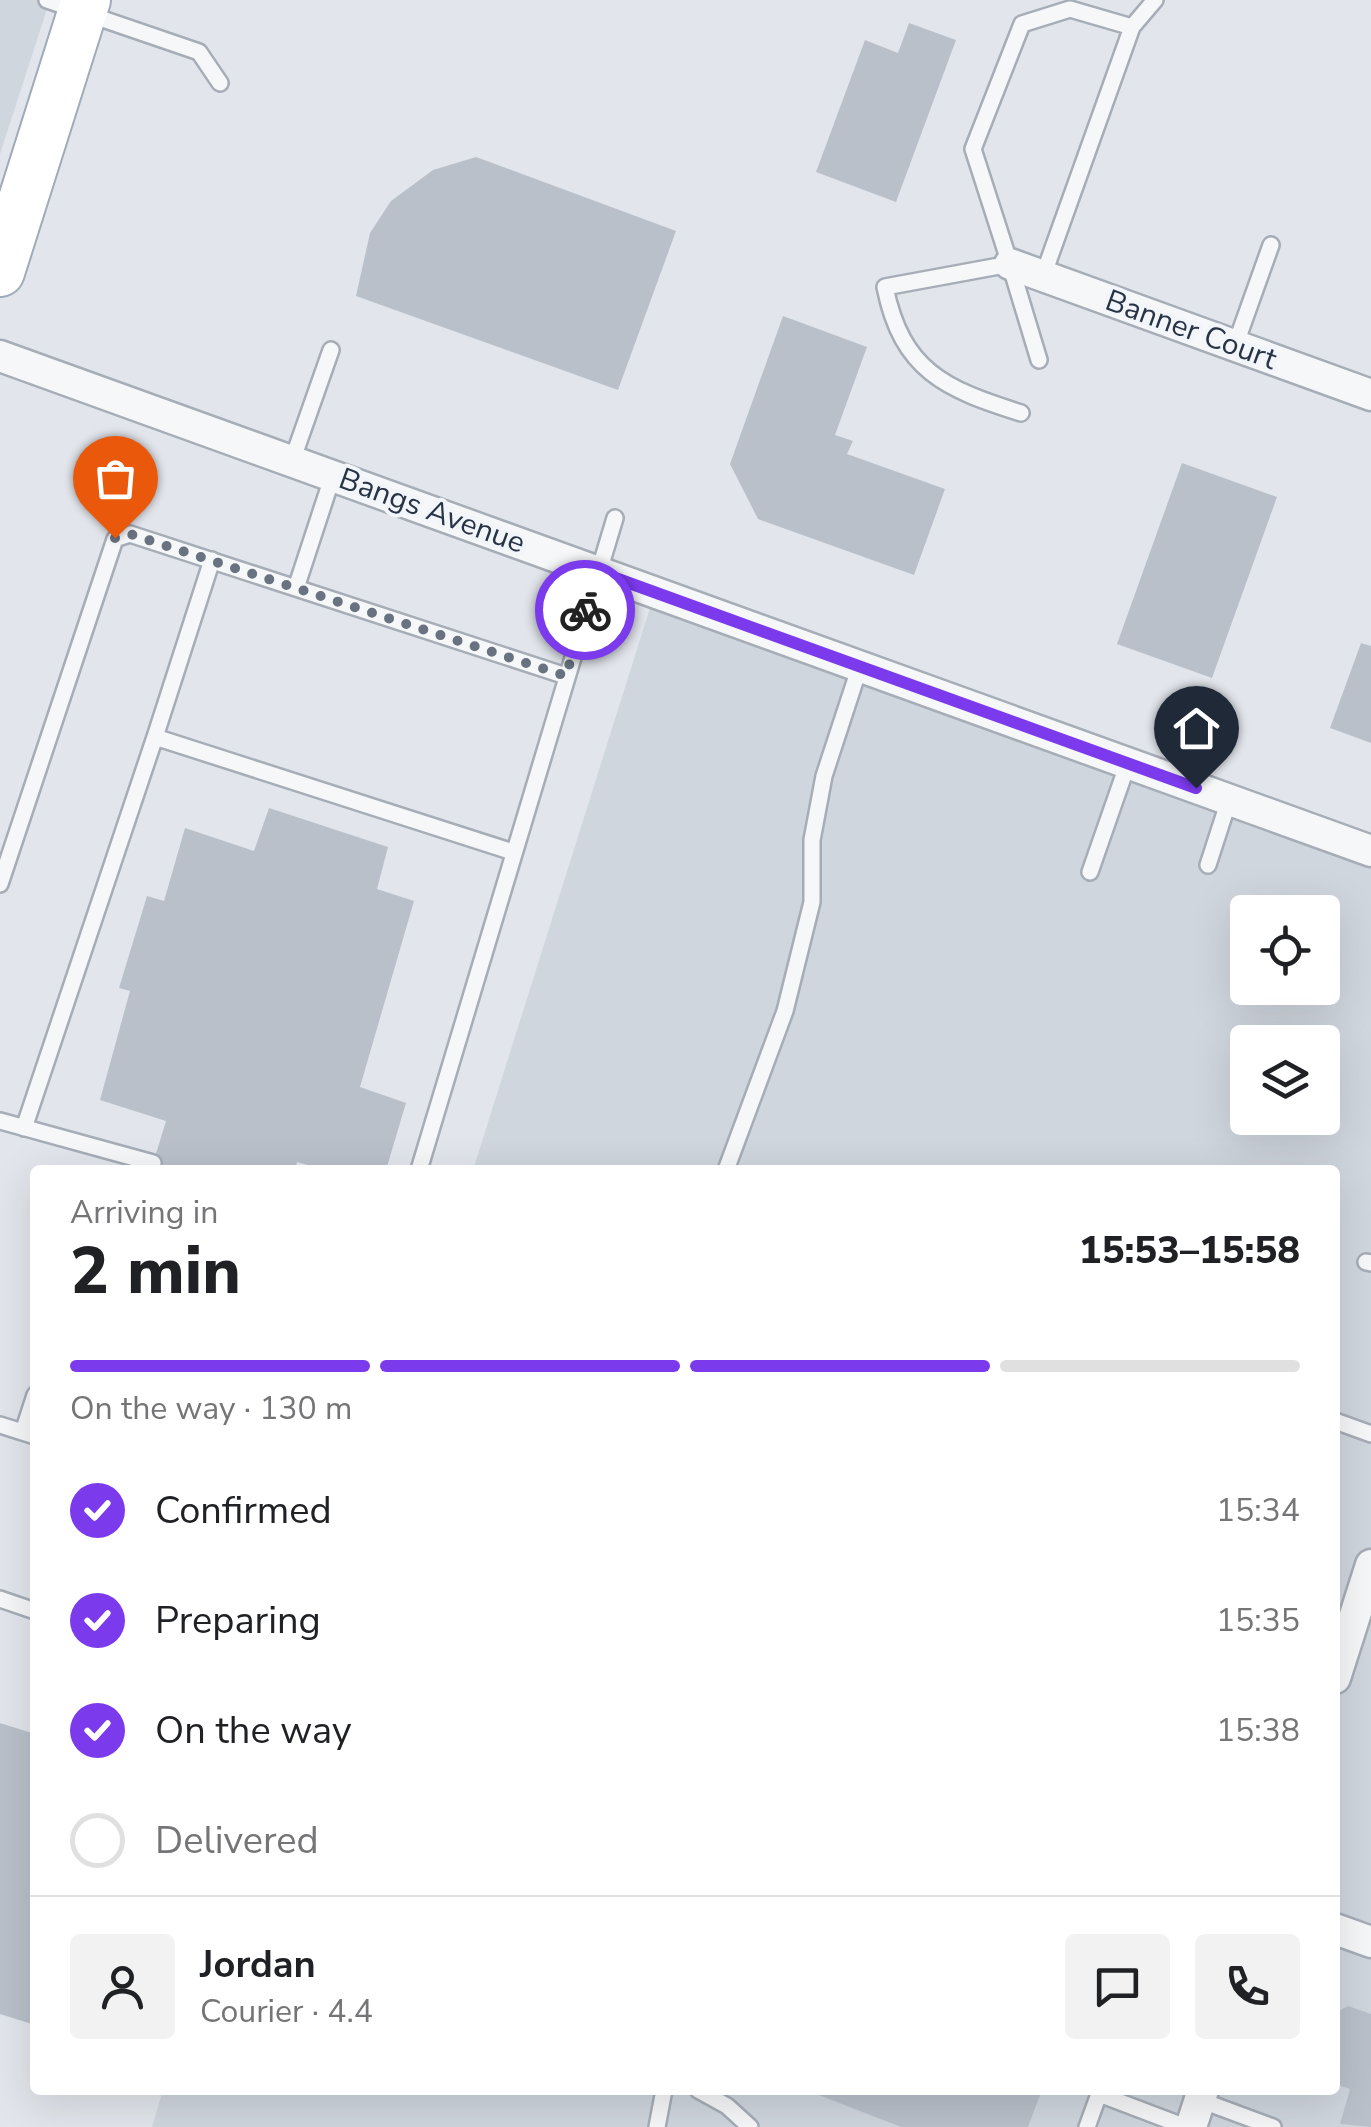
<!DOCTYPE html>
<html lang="en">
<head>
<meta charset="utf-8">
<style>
	:root { --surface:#fff; --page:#f2f2f2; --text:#202124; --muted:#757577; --line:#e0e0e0; --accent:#7c3aed }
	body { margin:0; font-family:"Nunito Sans",sans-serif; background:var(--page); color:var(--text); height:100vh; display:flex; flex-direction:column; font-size:38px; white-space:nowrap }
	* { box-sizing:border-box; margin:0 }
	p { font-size:32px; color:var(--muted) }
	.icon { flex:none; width:55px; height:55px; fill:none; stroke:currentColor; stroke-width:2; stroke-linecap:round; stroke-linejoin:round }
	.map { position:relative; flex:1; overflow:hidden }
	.side { position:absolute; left:30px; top:1165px; width:1310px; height:930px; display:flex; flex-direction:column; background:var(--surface); border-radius:10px; box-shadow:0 10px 40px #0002 }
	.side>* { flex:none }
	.tools { position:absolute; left:1230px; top:895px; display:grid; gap:20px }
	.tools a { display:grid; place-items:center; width:110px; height:110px; border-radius:10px; background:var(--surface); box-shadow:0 10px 40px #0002; font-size:50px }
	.pin { position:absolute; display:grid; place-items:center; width:85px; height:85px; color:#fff; margin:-102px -42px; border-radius:50% 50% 50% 0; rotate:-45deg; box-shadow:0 0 10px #0007 }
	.pin .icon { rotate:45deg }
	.courier { position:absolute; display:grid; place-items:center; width:100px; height:100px; margin:-50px; border:8px solid #7c3aed; border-radius:50%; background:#fff; color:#222; box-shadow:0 2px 12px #0007 }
	.head em { font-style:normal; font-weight:800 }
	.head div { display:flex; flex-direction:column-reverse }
	.head { display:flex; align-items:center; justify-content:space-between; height:170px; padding:0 40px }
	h1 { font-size:65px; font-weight:800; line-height:75px }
	.bar { display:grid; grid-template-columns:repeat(4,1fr); gap:15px 10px; align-content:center; height:120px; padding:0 40px }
	.bar i { height:12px; border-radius:8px; background:var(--line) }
	.bar .current { background:var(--accent) }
	.bar p { grid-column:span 4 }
	.line { display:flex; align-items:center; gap:25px; padding:0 40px; border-top:2px solid var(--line) }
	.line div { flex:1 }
	.round { display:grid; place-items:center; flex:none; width:105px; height:105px; border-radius:10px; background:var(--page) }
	ol { padding:0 40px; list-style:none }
	li { display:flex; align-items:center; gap:30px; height:110px }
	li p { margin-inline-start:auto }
	li .icon { padding:10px; border-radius:50%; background:var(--accent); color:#fff; stroke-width:4 }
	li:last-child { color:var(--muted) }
	li i { width:55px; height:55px; border:5px solid var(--line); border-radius:50% }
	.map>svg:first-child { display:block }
	.built { fill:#d0d6de; fill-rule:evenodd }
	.building { fill:#b9c0ca }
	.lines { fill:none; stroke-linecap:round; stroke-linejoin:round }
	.lane-casing { stroke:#a6adb7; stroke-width:20 }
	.street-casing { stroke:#a6adb7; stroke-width:35 }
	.primary-casing { stroke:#a0abb9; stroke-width:52 }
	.lane { stroke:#f5f7f9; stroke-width:15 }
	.street { stroke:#f5f7f9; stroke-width:30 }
	.primary { stroke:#fff; stroke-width:48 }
	.done { stroke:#697280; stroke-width:10; stroke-dasharray:0 18 }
	.route { stroke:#7c3aed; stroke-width:12 }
	.labels { text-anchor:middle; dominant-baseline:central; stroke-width:8; stroke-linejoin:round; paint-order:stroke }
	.street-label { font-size:30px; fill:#283446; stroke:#f2f5f9 }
</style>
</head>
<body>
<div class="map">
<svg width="1371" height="2127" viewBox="0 0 1371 2127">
	<rect width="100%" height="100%" fill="#e2e6ec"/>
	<path class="built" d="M0 0H50L0 154Z
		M655 592 1371 852V2127H152L163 2090H1335V1170H473ZM1248 912H1322V988H1248ZM1248 1042H1322V1118H1248Z"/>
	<path class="building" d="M909 23 956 40 896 202 816 172 865 40 898 53Z
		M476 157 676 231 618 390 356 296 370 233 391 201 433 170Z
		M783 316 867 347 835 435 853 441 847 454 945 489 914 575 758 519 730 464Z
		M1182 463 1277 497 1212 678 1117 644Z
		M1361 643 1371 646V743L1330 728Z
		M269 808 388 847 377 889 414 901 360 1087 406 1103 386 1170H325L297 1162 295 1170H151L166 1121 100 1100 130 991 119 988 147 896 164 901 185 828 254 851Z
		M0 1723 35 1734V2025L0 2014Z
		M1348 2006 1371 2014V2127L1340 2124 1350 2089 1335 2084V2013Z
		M806 2090H1042L1028 2127H901Z"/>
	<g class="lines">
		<g class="lane-casing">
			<path id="lane" d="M47 0 199 52 220 83
				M1132 27 1155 0
				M1010 264 973 149 1022 24 1070 9 1132 27 1043 276
				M1235 346 1271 245
				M1021 413C945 389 902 371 885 287L1010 264 1039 360
				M292 461 331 350
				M212 560 155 737 513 852
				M296 588 333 475
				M1208 865 1229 800
				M1090 872 1128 763
				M0 884 115 539 130 534 566 676
				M0 1121 153 1163
				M24 1128 155 737
				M419 1170 615 518
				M726 1170 785 1011 812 902V840L824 776 860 666
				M1366 1262 1371 1263
				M1335 1421 1371 1434
				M0 1425 35 1436
				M23 1432 35 1395
				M0 1599 35 1611
				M698 2090 727 2106 750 2127
				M1200 2100 1273 2127
				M657 2127 664 2090
				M1087 2127 1099 2094 1186 2127"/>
		</g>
		<g class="street-casing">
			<path id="street" d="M1010 264 1371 395
				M0 356 1371 851
				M1335 1678 1371 1565
				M1335 1929 1371 1942
				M1191 2127 1203 2090"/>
		</g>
		<g class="primary-casing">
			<path id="primary" d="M0 272 86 0"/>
		</g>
		<use href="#lane" class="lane"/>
		<use href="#street" class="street"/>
		<use href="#primary" class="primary"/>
	</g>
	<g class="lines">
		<path class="done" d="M115 538 130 534 566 676 585 610"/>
		<path class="route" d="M585 610 596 571 1196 788"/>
	</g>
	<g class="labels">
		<g class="street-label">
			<text transform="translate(1191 330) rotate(20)">Banner Court</text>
			<text transform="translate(432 511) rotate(20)">Bangs Avenue</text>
		</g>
	</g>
</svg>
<div class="tools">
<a><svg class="icon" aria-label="locate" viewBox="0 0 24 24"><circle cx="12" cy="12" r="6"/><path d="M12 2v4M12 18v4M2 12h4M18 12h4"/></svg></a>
<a><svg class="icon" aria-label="layers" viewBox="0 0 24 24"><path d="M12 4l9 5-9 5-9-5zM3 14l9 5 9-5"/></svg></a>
</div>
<div class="pin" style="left:115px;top:538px;background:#ea580c"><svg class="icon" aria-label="bag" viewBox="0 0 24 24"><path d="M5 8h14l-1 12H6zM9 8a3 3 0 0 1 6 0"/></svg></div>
<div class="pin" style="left:1196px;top:788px;background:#1f2937"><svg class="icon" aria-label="home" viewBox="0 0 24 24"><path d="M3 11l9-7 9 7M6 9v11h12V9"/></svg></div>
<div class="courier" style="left:585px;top:610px"><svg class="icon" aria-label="bike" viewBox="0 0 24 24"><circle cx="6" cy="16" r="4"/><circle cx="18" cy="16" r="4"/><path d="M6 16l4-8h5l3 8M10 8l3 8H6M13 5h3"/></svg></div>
<section class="side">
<div class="head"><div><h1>2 min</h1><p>Arriving in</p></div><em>15:53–15:58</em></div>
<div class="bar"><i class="current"></i><i class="current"></i><i class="current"></i><i></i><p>On the way · 130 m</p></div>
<ol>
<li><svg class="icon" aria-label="check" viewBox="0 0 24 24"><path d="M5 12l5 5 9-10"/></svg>Confirmed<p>15:34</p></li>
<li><svg class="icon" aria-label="check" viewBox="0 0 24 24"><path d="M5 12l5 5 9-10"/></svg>Preparing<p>15:35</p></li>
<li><svg class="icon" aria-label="check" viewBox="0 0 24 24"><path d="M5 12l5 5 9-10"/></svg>On the way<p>15:38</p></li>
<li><i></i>Delivered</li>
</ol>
<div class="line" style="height:180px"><a class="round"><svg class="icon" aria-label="person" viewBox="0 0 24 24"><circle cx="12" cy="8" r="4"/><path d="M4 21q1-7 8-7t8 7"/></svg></a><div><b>Jordan</b><p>Courier · 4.4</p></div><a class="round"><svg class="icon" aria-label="chat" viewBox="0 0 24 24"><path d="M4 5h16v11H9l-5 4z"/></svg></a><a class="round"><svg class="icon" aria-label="phone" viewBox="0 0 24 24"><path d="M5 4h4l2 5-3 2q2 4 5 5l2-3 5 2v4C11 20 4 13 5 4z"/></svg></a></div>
</section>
</div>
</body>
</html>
